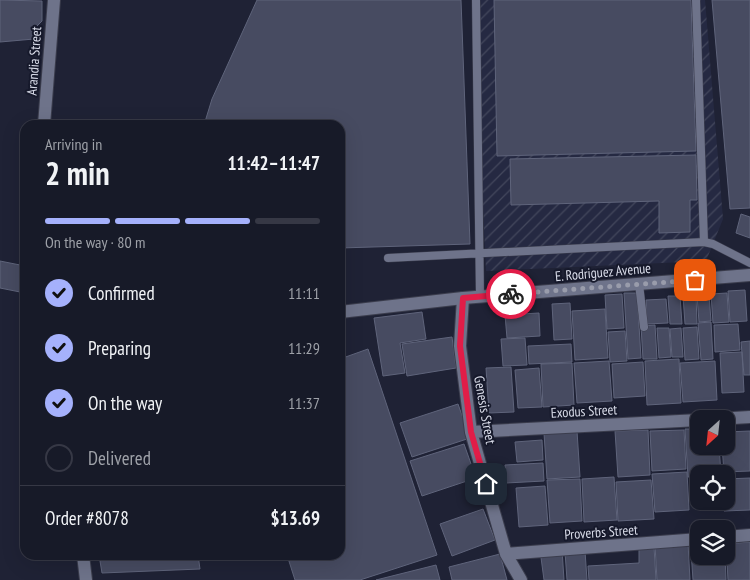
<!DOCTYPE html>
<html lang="en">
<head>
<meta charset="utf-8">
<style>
	:root { --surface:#171a28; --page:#242734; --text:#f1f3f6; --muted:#9ea1a8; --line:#363845; --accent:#a5b1fc }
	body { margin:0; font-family:"PT Sans Narrow",sans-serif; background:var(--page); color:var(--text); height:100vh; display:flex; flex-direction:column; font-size:19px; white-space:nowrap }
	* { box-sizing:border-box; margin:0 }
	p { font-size:16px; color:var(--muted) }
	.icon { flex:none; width:28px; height:28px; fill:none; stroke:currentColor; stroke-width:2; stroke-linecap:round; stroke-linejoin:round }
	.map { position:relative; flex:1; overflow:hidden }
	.details { position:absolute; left:20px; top:120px; width:325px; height:440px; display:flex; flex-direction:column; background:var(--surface); border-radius:15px; box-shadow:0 5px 20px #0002,0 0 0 1px var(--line) }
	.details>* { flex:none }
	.needle { width:32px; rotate:207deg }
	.buttons { position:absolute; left:690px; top:410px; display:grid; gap:10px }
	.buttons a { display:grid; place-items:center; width:45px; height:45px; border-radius:10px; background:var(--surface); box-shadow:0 5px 20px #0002,0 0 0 1px var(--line); font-size:25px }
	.pin { position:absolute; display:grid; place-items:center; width:42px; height:42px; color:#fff; margin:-21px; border-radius:10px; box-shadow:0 2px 8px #0006 }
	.courier { position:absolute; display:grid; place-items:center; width:50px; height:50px; margin:-25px; border:4px solid #e11d48; border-radius:50%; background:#fff; color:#222; box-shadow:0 1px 6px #0007 }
	.overview em { font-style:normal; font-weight:700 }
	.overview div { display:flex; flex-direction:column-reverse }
	.overview { display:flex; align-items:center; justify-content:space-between; height:85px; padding:0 25px }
	h1 { font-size:32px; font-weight:700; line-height:38px }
	.bar { display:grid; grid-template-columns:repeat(4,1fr); gap:8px 5px; align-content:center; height:60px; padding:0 25px }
	.bar i { height:6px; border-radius:4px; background:var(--line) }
	.bar .on { background:var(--accent) }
	.bar p { grid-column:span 4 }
	.line { display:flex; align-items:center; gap:12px; padding:0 25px; border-top:1px solid var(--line) }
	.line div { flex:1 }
	ol { padding:0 25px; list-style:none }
	li { display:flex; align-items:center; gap:15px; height:55px }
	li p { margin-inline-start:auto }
	li .icon { padding:5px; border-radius:50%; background:var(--accent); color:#111; stroke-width:4 }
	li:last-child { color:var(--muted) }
	li i { width:28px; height:28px; border:2px solid var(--line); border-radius:50% }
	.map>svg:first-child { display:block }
	.industrial { fill:url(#industrial-furrows) }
	.building { fill:#474b61; stroke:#5f647b }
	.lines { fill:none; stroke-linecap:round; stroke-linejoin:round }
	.service-casing { stroke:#3b3d4d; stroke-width:9 }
	.minor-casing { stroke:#3b3d4d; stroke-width:14 }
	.tertiary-casing { stroke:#3b3d4d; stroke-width:14 }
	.service { stroke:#6e738a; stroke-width:8 }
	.minor { stroke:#6e738a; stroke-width:12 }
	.tertiary { stroke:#6e738a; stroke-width:12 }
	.done { stroke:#999cab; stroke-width:5; stroke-dasharray:0 9 }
	.route { stroke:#e11d48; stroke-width:6 }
	.labels { text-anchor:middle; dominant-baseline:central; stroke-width:4; stroke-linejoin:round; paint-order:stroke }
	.street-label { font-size:14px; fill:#daddea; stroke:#16192b }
</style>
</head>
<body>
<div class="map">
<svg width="750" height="580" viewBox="0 0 750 580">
	<defs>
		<pattern id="industrial-furrows" width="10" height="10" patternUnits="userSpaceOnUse" patternTransform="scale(1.25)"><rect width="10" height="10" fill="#252942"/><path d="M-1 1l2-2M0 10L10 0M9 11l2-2" fill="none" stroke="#44485d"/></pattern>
	</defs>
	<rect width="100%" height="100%" fill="#1f2235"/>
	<path class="industrial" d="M473 0H705L723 219 706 261 486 271Z"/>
	<path class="building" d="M0 0 42 1V21L35 28 34 39 0 42Z
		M257 0H461L470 244 340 248V125H204L212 99Z
		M494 0H691L696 151 497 156Z
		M712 0H750V208L730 209Z
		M696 155 697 200H690V232L659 233V201L511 205 510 159Z
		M741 214 750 217V238L736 233Z
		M0 261 25 266V293L0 288Z
		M745 290 747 321 730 322 728 291Z
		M624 293H637L641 358 628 359Z
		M727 293 729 322 713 323 711 294Z
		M622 294 624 328 607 329 605 295Z
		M696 295 697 324H685L683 296Z
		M709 295 711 321 699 322 697 296Z
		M668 296H680L682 324H670Z
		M666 299 668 323 647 324 646 300Z
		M570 303 572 339 554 340 552 304Z
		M605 309 608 358 575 360 572 311Z
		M422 312 426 339 400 343 405 373 383 376 374 318Z
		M539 313 540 336 507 338 505 315Z
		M711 322 713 359 701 360 698 323Z
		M738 324 740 350 715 352 714 325Z
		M655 325 657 359H643L641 326Z
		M697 327 699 359 685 360 683 328Z
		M657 328H669L671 357 659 358Z
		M681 328 683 357H672L670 329Z
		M625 331 627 361 610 362 608 332Z
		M452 337 456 368 407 376 402 344Z
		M525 338 527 365 503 366 501 339Z
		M750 341V375H744L741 342Z
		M571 344 572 362 529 364 528 346Z
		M368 349 437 555 360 580H295L287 555H340V359Z
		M742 352 744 392 722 393 720 353Z
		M679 359 681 403 647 405 645 361Z
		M609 361 612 401 577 403 574 363Z
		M715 361 717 400 683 402 680 363Z
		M643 362 645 396 614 398 612 364Z
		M572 363 574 405 543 407 541 364Z
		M511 367 514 412 489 413 486 368Z
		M539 368 542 407 518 408 515 370Z
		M458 404 470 438 412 457 400 423Z
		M685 429H699V446H719L721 474H699V476L688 477Z
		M648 430 650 475 618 477 615 431Z
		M684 430 686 469 652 471 650 431Z
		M577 431 580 477 547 479 544 433Z
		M750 431V471L724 472 722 446H726V432Z
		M542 440 543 460 517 462 515 442Z
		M464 444 476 478 422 496 410 461Z
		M543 463 544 481 506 483 505 465Z
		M687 472 689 510 655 512 652 474Z
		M614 477 617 520 584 522 582 479Z
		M750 478V510L724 511 726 479Z
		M580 479 582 521 550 523 547 480Z
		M651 480 654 519 618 521 616 482Z
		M545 486 548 525 519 527 516 488Z
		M483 509 495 540 452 556 440 524Z
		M750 542V580H728L726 544Z
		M688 543 690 580H657L655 545Z
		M654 547 656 580H589L588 566 639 563V548Z
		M562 549 564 580H544L540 550Z
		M699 550V556H725L726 580H693L691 551Z
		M585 551 587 580H567L565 552Z
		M500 554 507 580H452L449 567Z
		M99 555H198L200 569 102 573Z
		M436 565 440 580H376Z"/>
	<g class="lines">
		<g class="service-casing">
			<path id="service" d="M476 0 480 297
				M696 0 704 242
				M388 258 704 242 713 244 750 263
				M639 284 644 327"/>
		</g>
		<g class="minor-casing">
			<path id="minor" d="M463 298 460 346 471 432 506 554 521 580
				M717 419 750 417
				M471 432 699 420
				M726 537 750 535
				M506 554 699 539"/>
		</g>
		<g class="tertiary-casing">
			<path id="tertiary" d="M44 125 54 0
				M340 312 463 298 750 275
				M83 555 86 580"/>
		</g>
		<use href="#service" class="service"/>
		<use href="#minor" class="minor"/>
		<use href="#tertiary" class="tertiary"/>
	</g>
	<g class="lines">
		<path class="done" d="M511 294 695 280"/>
		<path class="route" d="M486 484 471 432 460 346 463 298 511 294"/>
	</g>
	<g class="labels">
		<g class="street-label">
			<text transform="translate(34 61) rotate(-86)">Arandia Street</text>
			<text transform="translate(603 272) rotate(-5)">E. Rodriguez Avenue</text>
			<text transform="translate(485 410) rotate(80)">Genesis Street</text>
			<text transform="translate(584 411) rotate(-3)">Exodus Street</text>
			<text transform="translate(601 532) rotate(-4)">Proverbs Street</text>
		</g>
	</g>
</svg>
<div class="buttons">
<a><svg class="needle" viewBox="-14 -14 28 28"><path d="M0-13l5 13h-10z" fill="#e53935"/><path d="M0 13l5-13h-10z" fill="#9ea1a8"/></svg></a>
<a><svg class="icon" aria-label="locate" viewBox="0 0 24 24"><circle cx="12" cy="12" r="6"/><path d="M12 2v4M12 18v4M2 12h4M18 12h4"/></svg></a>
<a><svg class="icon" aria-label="layers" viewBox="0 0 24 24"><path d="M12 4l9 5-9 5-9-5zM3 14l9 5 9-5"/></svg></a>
</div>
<div class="pin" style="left:695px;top:280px;background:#ea580c"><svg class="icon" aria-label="bag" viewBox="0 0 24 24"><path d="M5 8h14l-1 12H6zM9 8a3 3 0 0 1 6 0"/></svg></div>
<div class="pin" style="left:486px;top:484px;background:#1f2937"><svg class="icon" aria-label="home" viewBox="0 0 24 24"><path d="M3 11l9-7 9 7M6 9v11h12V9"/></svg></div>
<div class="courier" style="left:511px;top:294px"><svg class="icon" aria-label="bike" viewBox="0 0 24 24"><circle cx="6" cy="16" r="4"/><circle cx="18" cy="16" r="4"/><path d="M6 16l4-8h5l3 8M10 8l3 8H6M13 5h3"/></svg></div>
<section class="details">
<div class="overview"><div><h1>2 min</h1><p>Arriving in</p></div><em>11:42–11:47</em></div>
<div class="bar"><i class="on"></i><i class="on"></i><i class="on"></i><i></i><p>On the way · 80 m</p></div>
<ol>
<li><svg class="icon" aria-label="check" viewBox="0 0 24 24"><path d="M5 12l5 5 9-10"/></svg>Confirmed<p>11:11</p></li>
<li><svg class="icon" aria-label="check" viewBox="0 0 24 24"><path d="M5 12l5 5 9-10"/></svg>Preparing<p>11:29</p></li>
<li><svg class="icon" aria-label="check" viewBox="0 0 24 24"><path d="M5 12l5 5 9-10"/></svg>On the way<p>11:37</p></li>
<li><i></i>Delivered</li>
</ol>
<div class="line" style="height:65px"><div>Order #8078</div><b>$13.69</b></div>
</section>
</div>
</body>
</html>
